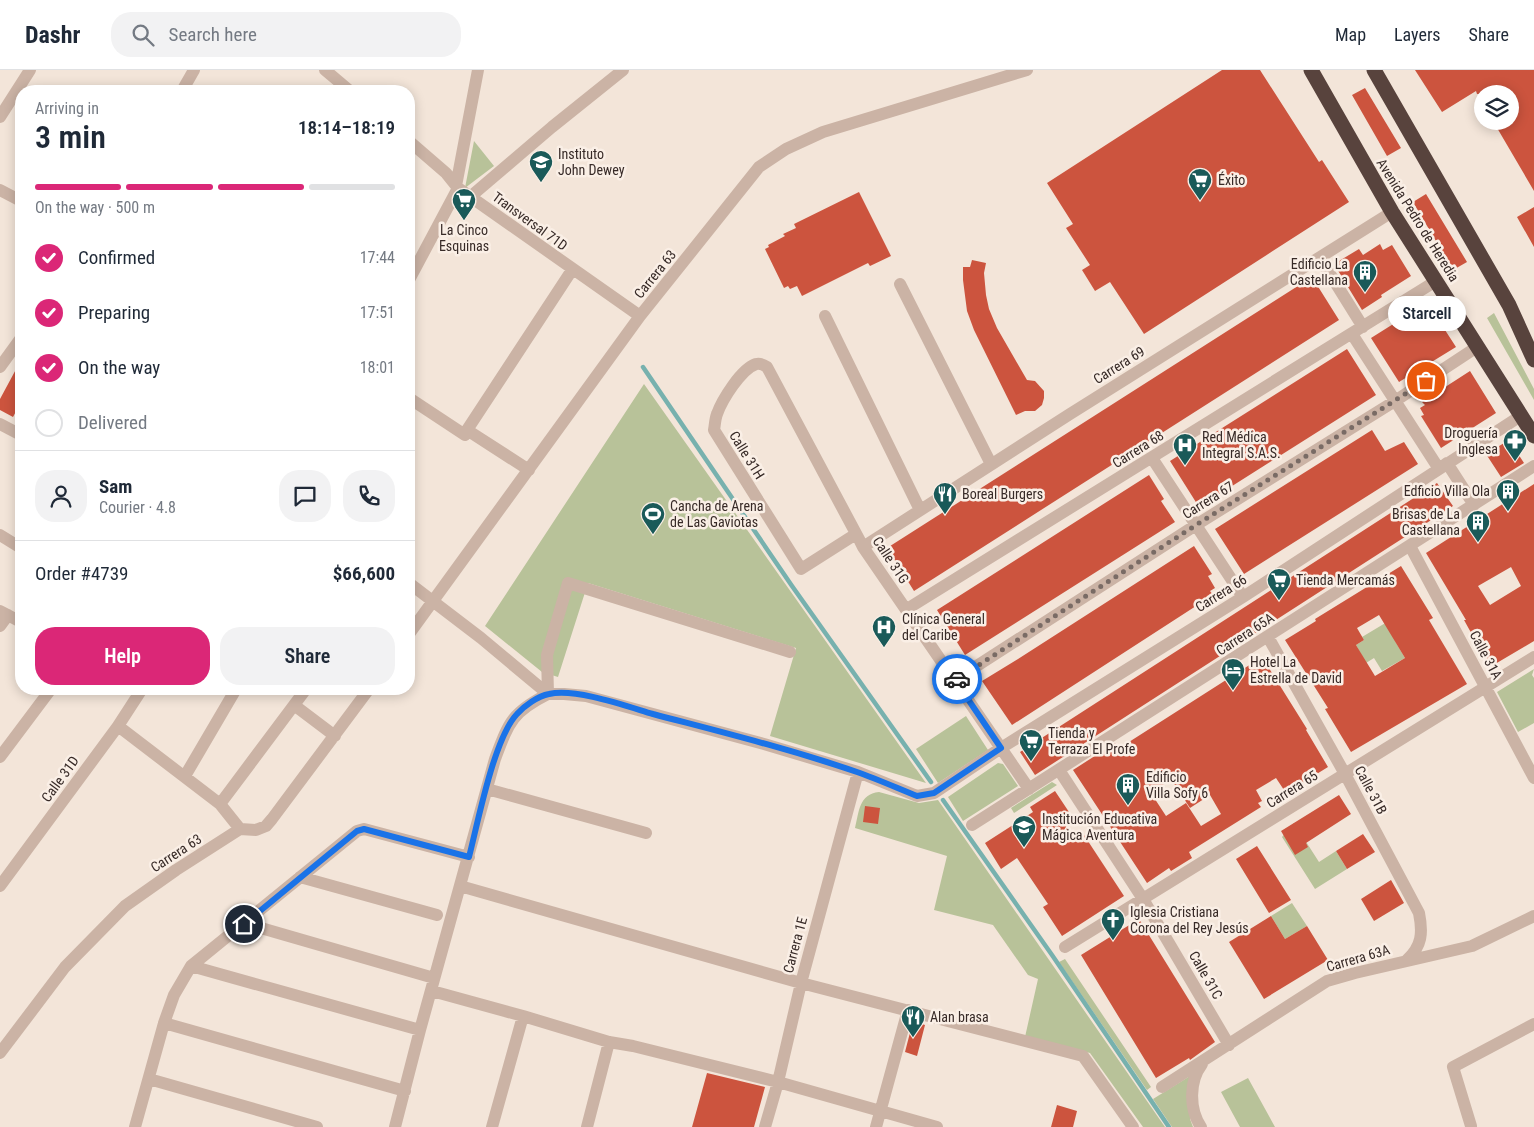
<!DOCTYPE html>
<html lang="en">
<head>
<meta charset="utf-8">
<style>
	:root { --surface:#fff; --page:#f2f2f3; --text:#1f2937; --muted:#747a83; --line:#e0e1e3; --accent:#db2777 }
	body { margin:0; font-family:"Roboto Condensed",sans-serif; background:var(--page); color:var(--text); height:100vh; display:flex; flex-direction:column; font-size:19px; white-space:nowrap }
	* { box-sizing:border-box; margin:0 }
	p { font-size:16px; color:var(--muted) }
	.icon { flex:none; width:28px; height:28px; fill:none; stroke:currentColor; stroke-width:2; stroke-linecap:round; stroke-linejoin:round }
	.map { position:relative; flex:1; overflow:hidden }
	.side { position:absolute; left:15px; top:15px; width:400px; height:610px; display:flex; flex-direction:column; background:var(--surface); border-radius:20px; box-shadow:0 2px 12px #0003 }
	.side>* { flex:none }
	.fabs { position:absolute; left:1474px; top:15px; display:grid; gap:10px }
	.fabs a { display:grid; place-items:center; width:45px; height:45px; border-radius:50%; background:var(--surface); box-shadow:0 2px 12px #0003; font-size:25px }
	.pin { position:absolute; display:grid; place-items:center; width:42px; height:42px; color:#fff; margin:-21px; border:2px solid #fff; border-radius:50%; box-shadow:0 1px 5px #0007 }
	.courier { position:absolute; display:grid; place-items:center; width:50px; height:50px; margin:-25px; border:4px solid #1a73e8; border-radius:50%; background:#fff; color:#222; box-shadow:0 1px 6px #0007 }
	.bubble { position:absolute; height:35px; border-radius:18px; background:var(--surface); box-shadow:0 2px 12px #0003; font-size:16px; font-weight:600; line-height:35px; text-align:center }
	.overview em { font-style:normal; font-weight:600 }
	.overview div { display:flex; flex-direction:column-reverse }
	.overview { display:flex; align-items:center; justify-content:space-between; height:85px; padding:0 20px }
	h1 { font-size:32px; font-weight:600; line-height:38px }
	.bar { display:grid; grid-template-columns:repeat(4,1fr); gap:8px 5px; align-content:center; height:60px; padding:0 20px }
	.bar i { height:6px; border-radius:4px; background:var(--line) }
	.bar .active { background:var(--accent) }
	.bar p { grid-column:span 4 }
	.line { display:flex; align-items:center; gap:12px; padding:0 20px; border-top:1px solid var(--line) }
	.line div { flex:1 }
	.round { display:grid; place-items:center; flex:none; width:52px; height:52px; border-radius:20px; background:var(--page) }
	ol { padding:0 20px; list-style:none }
	li { display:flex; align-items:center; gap:15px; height:55px }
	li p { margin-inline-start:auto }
	li .icon { padding:5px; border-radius:50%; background:var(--accent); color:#fff; stroke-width:4 }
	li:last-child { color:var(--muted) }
	li i { width:28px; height:28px; border:2px solid var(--line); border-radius:50% }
	.cta { display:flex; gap:10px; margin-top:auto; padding:10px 20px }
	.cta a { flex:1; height:58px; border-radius:20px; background:var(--accent); color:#fff; font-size:20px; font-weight:600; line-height:58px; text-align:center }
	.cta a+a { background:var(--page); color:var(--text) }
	header { display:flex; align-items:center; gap:30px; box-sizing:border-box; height:70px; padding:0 25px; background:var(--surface); border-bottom:1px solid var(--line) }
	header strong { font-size:24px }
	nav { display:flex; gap:28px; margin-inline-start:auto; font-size:18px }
	.search { width:350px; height:45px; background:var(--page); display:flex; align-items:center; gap:12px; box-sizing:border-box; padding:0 18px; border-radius:20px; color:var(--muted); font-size:19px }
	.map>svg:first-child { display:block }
	.green { fill:#b8c299 }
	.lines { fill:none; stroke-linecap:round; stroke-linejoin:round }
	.stream { stroke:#77b1ae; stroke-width:4.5 }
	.building { fill:#cc543e; fill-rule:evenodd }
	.minor { stroke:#cbb3a5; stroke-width:12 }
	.highway { stroke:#58433d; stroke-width:15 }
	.done { stroke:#796b65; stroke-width:5; stroke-dasharray:0 9 }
	.route { stroke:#1a73e8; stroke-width:6 }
	.labels { text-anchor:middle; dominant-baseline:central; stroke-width:5; stroke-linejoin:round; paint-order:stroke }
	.poi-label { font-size:14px; fill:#372a27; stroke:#faefe6; text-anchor:start }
	.street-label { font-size:14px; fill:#372a27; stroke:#faefe6 }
</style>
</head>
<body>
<header>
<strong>Dashr</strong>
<div class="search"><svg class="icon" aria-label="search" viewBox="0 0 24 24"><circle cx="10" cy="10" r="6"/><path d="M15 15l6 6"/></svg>Search here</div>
<nav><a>Map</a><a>Layers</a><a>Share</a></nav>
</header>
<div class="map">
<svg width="1534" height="1057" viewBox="0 0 1534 1057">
	<rect width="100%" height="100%" fill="#f3e5d9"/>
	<path class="green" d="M474 71 494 96 465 118Z
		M1494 243 1534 319V330L1487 248Z
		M644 314 926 713 770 666 796 578 588 513 558 607 542 602 485 556Z
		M1392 549 1411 562 1395 571 1405 588 1382 601 1374 588 1366 593 1356 575 1364 570 1362 567Z
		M1534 599 1532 605 1534 608V653L1518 662 1497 622Z
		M966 646 988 680 938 713 916 679Z
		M998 693 1003 694 1018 716 963 751 948 727Z
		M1052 712 1057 715 1014 743 1011 738Z
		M879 722 919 733 938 730 1165 1057H1143L1090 983 1025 967 1038 909 1028 905 993 855 934 840 947 786 855 758C859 742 859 724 879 722Z
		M1294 753 1319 792 1336 781 1347 799 1315 819 1282 767Z
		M1292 833 1307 856 1285 869 1271 846Z
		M1065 889 1151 1017 1147 1020 1059 892Z
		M1190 1006V1049L1193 1057H1172L1153 1029Z
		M1248 1008 1275 1057H1240L1221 1022Z"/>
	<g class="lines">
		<path class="stream" d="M643 297 792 516 931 712
			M943 730 1052 885 1169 1057"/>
	</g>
	<path class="building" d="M1222 0H1260L1319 92 1322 90 1349 132 1144 264 1110 212 1095 221 1082 200 1090 195 1066 158 1073 154 1047 113Z
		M1415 0H1534V121L1493 51H1510V24H1477L1476 21 1442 42Z
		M1365 18 1401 78 1387 86 1352 25Z
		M859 122 891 186 870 196 868 193 802 226 797 216 790 219 788 216 784 218 765 179 769 177 768 175 785 166 783 164 796 158 794 154Z
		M1426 124 1467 192 1453 200 1413 132Z
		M1534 137V177L1517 147Z
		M1380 174 1383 180 1392 175 1411 206 1381 225 1382 227 1362 240 1334 194 1359 179 1363 185Z
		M972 190 986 193 984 203 986 225 989 239 997 258 1027 310 1035 311 1044 321V328L1042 335 1035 341H1025L1016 345 974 260 967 241 963 210V197H970Z
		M1312 207 1339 250 914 521 887 478Z
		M1425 229 1456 277 1399 312 1371 268 1406 246 1404 242Z
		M1347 279 1376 325 1199 437 1170 391Z
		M21 290V332L13 347 0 340V329Z
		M1470 301 1496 343 1441 378 1421 346 1424 345 1420 338 1425 335 1422 332Z
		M1372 360 1385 381 1404 372 1418 394 1244 504 1215 459Z
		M1509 370 1524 393 1501 407 1486 384Z
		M1149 405 1164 429 1161 431 1175 452 965 585 937 540Z
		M1437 413 1453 436 1035 705 1020 682Z
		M1534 414V571L1490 597 1464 550H1466L1426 483ZM1511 497 1521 516 1490 535 1478 516Z
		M1194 476 1212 504 1208 506 1215 518 1210 521 1213 525 1012 655 982 611 1018 589Z
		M1401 496 1433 548 1429 550 1467 614 1351 682 1325 639 1328 638 1285 570 1316 551 1315 549ZM1379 545 1405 588 1375 606 1356 575 1364 570 1357 558Z
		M1262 587 1307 659 1306 660 1328 697 1286 723 1276 708 1256 720 1262 731 1258 733 1261 737 1189 782 1192 788 1171 801 1169 798 1147 813 1073 700 1115 673 1118 679ZM1171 709 1190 738 1210 725 1221 744 1201 756 1186 733 1166 746 1151 723Z
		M1055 721 1071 745 1062 750 1073 768 1082 762 1124 826 1062 866 1043 837 1048 834 1017 788 1001 799 985 773 1033 742 1030 737Z
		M1339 725 1351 744 1306 773 1308 777 1295 785 1281 761Z
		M865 736 880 738 878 754 863 752Z
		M1363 764 1375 782 1347 799 1336 781Z
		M1257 776 1291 830 1269 843 1236 789Z
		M1391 810 1404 833 1374 851 1361 829Z
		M1271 846 1285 869 1307 856 1328 890 1264 929 1229 872Z
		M1139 849 1215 972 1190 990 1189 988 1156 1008 1081 885Z
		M913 951 925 955 917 986 905 982Z
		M707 1003 765 1017 754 1057H692Z
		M1057 1035 1077 1041 1073 1057H1051Z"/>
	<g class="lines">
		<path class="minor" d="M325 0 350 21
			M182 21 194 0
			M0 47 30 0
			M409 71 446 103 458 118 640 246
			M456 116 478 0
			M0 120 21 131
			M470 127 552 57 623 0
			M1320 188 1363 257
			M409 210 458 118
			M900 214 991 394
			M825 246 920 440
			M1352 264 1439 399 1447 393 1474 435
			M0 297 21 268
			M409 328 465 365 467 360 529 400
			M0 354 21 365
			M467 360 572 200
			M1152 388 1243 527
			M856 464 801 499 714 360C715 355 715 349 717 344 722 330 741 299 756 294 760 293 764 295 767 297L860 471 863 477 1029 719
			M0 465 21 478
			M1410 476 1534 708
			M863 477 1070 344 1392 142
			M409 513 481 568 548 624H564L586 626 764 674 858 702 917 726 934 723 1001 678 1243 527 1522 345
			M907 539 1436 211
			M0 541 21 552
			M0 556 8 545
			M409 564 640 246 759 97 786 79 823 62 1027 0
			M1268 567 1345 704 1419 843C1423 863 1422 876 1407 890
			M955 610 1196 455 1395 331 1477 277
			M294 635 335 666
			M118 656 220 734 240 759
			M0 687 51 619
			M1059 700 1143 829 1229 975
			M185 706 236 619
			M487 719 646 763
			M220 734 306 619
			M972 755 1534 396
			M300 807 437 845
			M0 816 118 656 142 619
			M460 816 801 913 1083 986 1133 1057
			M244 853 434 908
			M1065 877 1534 587
			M191 896 420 960
			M432 921 523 946 609 972 633 976 778 1012 937 1057
			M164 953 405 1021
			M0 983 65 897 125 836 176 800 240 759 256 760 266 756 272 749 369 619
			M149 1009 317 1057
			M1162 1017 1327 911 1355 903 1472 876 1534 846
			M1471 1056 1453 997 1534 954
			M135 1057 164 953 174 925 191 896 357 761 364 759 469 787
			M395 1057 420 960 495 689C509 652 512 642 548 624L547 585 568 513 790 582
			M492 1057 523 946
			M587 1057 609 972
			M765 1057 778 1012 801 913 858 702
			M876 1057 908 940
			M1201 1057C1189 1039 1189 1011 1202 994"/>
		<path class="highway" d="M1311 0 1392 142 1534 366
			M1374 0 1509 235 1534 290"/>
	</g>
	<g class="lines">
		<path class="done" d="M957 609 1196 455 1426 311"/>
		<path class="route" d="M244 854 357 761 364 759 469 787C478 752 494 668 517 644 524 636 538 626 549 624 576 618 626 636 653 644 721 662 790 679 857 702 877 709 897 718 917 726L934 723 1001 678 955 610 957 609"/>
	</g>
	<defs>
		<g id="school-pin" transform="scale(1.25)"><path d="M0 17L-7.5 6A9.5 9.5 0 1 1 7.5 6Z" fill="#1a5a59" stroke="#faefe6"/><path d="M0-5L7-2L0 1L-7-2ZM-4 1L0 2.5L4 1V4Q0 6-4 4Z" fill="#fff"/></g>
		<g id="supermarket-pin" transform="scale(1.25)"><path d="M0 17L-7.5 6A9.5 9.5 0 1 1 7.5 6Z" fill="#1a5a59" stroke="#faefe6"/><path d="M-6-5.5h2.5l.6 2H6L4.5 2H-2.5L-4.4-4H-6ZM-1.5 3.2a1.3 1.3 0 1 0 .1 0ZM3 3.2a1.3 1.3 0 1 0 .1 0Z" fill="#fff"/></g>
		<g id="building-pin" transform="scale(1.25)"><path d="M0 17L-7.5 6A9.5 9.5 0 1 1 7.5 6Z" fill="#1a5a59" stroke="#faefe6"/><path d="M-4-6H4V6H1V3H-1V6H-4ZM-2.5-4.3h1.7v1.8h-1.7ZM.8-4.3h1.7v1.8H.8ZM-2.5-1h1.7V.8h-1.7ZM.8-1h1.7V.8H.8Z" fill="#fff"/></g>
		<g id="pharmacy-pin" transform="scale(1.25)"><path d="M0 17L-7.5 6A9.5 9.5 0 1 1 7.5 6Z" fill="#1a5a59" stroke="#faefe6"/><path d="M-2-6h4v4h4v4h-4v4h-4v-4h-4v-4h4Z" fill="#fff"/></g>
		<g id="hospital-pin" transform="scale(1.25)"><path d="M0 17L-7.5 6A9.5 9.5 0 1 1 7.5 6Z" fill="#1a5a59" stroke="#faefe6"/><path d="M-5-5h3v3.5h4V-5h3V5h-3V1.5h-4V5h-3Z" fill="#fff"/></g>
		<g id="restaurant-pin" transform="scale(1.25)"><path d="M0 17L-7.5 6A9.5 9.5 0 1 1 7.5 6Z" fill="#1a5a59" stroke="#faefe6"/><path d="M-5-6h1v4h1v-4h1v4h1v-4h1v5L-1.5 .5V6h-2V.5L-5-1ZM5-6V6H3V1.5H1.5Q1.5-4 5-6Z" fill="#fff"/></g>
		<g id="stadium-pin" transform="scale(1.25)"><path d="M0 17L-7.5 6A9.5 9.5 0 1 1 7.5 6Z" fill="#1a5a59" stroke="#faefe6"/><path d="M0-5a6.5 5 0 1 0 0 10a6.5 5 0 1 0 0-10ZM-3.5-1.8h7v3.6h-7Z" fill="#fff"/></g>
		<g id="hotel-pin" transform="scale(1.25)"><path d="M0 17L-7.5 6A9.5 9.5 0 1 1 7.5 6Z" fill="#1a5a59" stroke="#faefe6"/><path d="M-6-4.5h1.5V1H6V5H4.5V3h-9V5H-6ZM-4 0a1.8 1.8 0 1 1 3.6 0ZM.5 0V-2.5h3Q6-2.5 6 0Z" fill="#fff"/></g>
		<g id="church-pin" transform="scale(1.25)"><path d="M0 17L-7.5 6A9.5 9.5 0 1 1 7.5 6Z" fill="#1a5a59" stroke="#faefe6"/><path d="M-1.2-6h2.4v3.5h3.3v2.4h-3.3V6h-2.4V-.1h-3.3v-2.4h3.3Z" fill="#fff"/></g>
	</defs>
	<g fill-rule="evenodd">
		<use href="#school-pin" x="541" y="92"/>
		<use href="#supermarket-pin" x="1200" y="110"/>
		<use href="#supermarket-pin" x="464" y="130"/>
		<use href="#building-pin" x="1365" y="202"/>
		<use href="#pharmacy-pin" x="1515" y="371"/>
		<use href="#hospital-pin" x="1185" y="375"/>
		<use href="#building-pin" x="1508" y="421"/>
		<use href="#restaurant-pin" x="945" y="424"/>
		<use href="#stadium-pin" x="653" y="444"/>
		<use href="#building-pin" x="1478" y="452"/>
		<use href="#supermarket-pin" x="1279" y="510"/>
		<use href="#hospital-pin" x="884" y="557"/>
		<use href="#hotel-pin" x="1233" y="600"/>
		<use href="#supermarket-pin" x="1031" y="671"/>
		<use href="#building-pin" x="1128" y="715"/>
		<use href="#school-pin" x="1024" y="757"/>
		<use href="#church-pin" x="1113" y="850"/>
		<use href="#restaurant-pin" x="913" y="947"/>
	</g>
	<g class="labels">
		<g class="poi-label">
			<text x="558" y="84">Instituto<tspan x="558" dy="16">John Dewey</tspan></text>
			<text x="1218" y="110">Éxito</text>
			<text x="464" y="160" text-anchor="middle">La Cinco<tspan x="464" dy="16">Esquinas</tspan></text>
			<text x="1348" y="194" text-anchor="end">Edificio La<tspan x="1348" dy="16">Castellana</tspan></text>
			<text x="1498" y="363" text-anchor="end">Droguería<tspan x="1498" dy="16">Inglesa</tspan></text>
			<text x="1202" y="367">Red Médica<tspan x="1202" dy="16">Integral S.A.S.</tspan></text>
			<text x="1490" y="421" text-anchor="end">Edficio Villa Ola</text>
			<text x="962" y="424">Boreal Burgers</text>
			<text x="670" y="436">Cancha de Arena<tspan x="670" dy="16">de Las Gaviotas</tspan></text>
			<text x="1460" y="444" text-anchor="end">Brisas de La<tspan x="1460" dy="16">Castellana</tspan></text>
			<text x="1296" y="510">Tienda Mercamás</text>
			<text x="902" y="549">Clínica General<tspan x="902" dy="16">del Caribe</tspan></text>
			<text x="1250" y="592">Hotel La<tspan x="1250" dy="16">Estrella de David</tspan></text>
			<text x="1048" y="663">Tienda y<tspan x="1048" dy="16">Terraza El Profe</tspan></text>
			<text x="1146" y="707">Edificio<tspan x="1146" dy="16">Villa Sofy 6</tspan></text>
			<text x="1042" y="749">Institución Educativa<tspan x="1042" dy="16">Mágica Aventura</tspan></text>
			<text x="1130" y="842">Iglesia Cristiana<tspan x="1130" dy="16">Corona del Rey Jesús</tspan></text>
			<text x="930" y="947">Alan brasa</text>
		</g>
		<g class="street-label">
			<text transform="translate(1418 150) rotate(58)">Avenida Pedro de Heredia</text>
			<text transform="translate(530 151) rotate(36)">Transversal 71D</text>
			<text transform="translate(655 204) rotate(-51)">Carrera 63</text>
			<text transform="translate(1119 295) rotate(-32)">Carrera 69</text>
			<text transform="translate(1138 379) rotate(-32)">Carrera 68</text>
			<text transform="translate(747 385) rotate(58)">Calle 31H</text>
			<text transform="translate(1208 430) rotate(-32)">Carrera 67</text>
			<text transform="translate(891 490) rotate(56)">Calle 31G</text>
			<text transform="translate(1221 523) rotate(-32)">Carrera 66</text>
			<text transform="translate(1245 564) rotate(-33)">Carrera 65A</text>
			<text transform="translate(1486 585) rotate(62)">Calle 31A</text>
			<text transform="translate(60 709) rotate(-54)">Calle 31D</text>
			<text transform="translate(1292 719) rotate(-32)">Carrera 65</text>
			<text transform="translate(1371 720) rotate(62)">Calle 31B</text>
			<text transform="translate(176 783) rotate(-33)">Carrera 63</text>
			<text transform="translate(795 875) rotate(-75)">Carrera 1E</text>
			<text transform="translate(1358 888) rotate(-16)">Carrera 63A</text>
			<text transform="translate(1206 905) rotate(60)">Calle 31C</text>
		</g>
	</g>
</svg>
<div class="fabs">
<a><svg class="icon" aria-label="layers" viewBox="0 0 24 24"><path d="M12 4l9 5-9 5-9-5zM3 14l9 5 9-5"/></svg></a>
</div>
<div class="pin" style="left:1426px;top:311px;background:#ea580c"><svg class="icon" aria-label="bag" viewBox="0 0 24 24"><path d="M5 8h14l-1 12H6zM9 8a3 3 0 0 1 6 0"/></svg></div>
<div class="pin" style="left:244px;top:854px;background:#1f2937"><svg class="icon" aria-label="home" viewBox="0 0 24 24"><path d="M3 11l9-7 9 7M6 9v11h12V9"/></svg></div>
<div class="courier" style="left:957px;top:609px"><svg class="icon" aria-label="car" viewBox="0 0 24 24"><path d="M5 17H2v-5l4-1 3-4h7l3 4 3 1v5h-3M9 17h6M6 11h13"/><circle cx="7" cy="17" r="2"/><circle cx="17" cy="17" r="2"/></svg></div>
<div class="bubble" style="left:1388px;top:226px;width:78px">Starcell</div>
<section class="side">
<div class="overview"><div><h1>3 min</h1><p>Arriving in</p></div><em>18:14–18:19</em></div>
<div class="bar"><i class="active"></i><i class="active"></i><i class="active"></i><i></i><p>On the way · 500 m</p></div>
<ol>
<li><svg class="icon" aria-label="check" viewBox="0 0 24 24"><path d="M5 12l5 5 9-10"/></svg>Confirmed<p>17:44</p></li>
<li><svg class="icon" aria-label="check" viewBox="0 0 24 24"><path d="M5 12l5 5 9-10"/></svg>Preparing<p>17:51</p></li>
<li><svg class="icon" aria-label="check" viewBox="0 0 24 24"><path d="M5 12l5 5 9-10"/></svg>On the way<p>18:01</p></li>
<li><i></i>Delivered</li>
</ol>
<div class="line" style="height:90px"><a class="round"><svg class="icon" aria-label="person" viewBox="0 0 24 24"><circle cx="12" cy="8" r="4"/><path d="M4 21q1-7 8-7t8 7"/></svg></a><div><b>Sam</b><p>Courier · 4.8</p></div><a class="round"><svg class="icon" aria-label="chat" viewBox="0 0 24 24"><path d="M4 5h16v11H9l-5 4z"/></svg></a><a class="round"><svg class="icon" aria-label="phone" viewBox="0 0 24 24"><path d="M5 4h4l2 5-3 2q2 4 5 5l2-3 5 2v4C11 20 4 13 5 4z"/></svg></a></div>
<div class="line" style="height:65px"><div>Order #4739</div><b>$66,600</b></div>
<div class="cta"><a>Help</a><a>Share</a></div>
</section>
</div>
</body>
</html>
